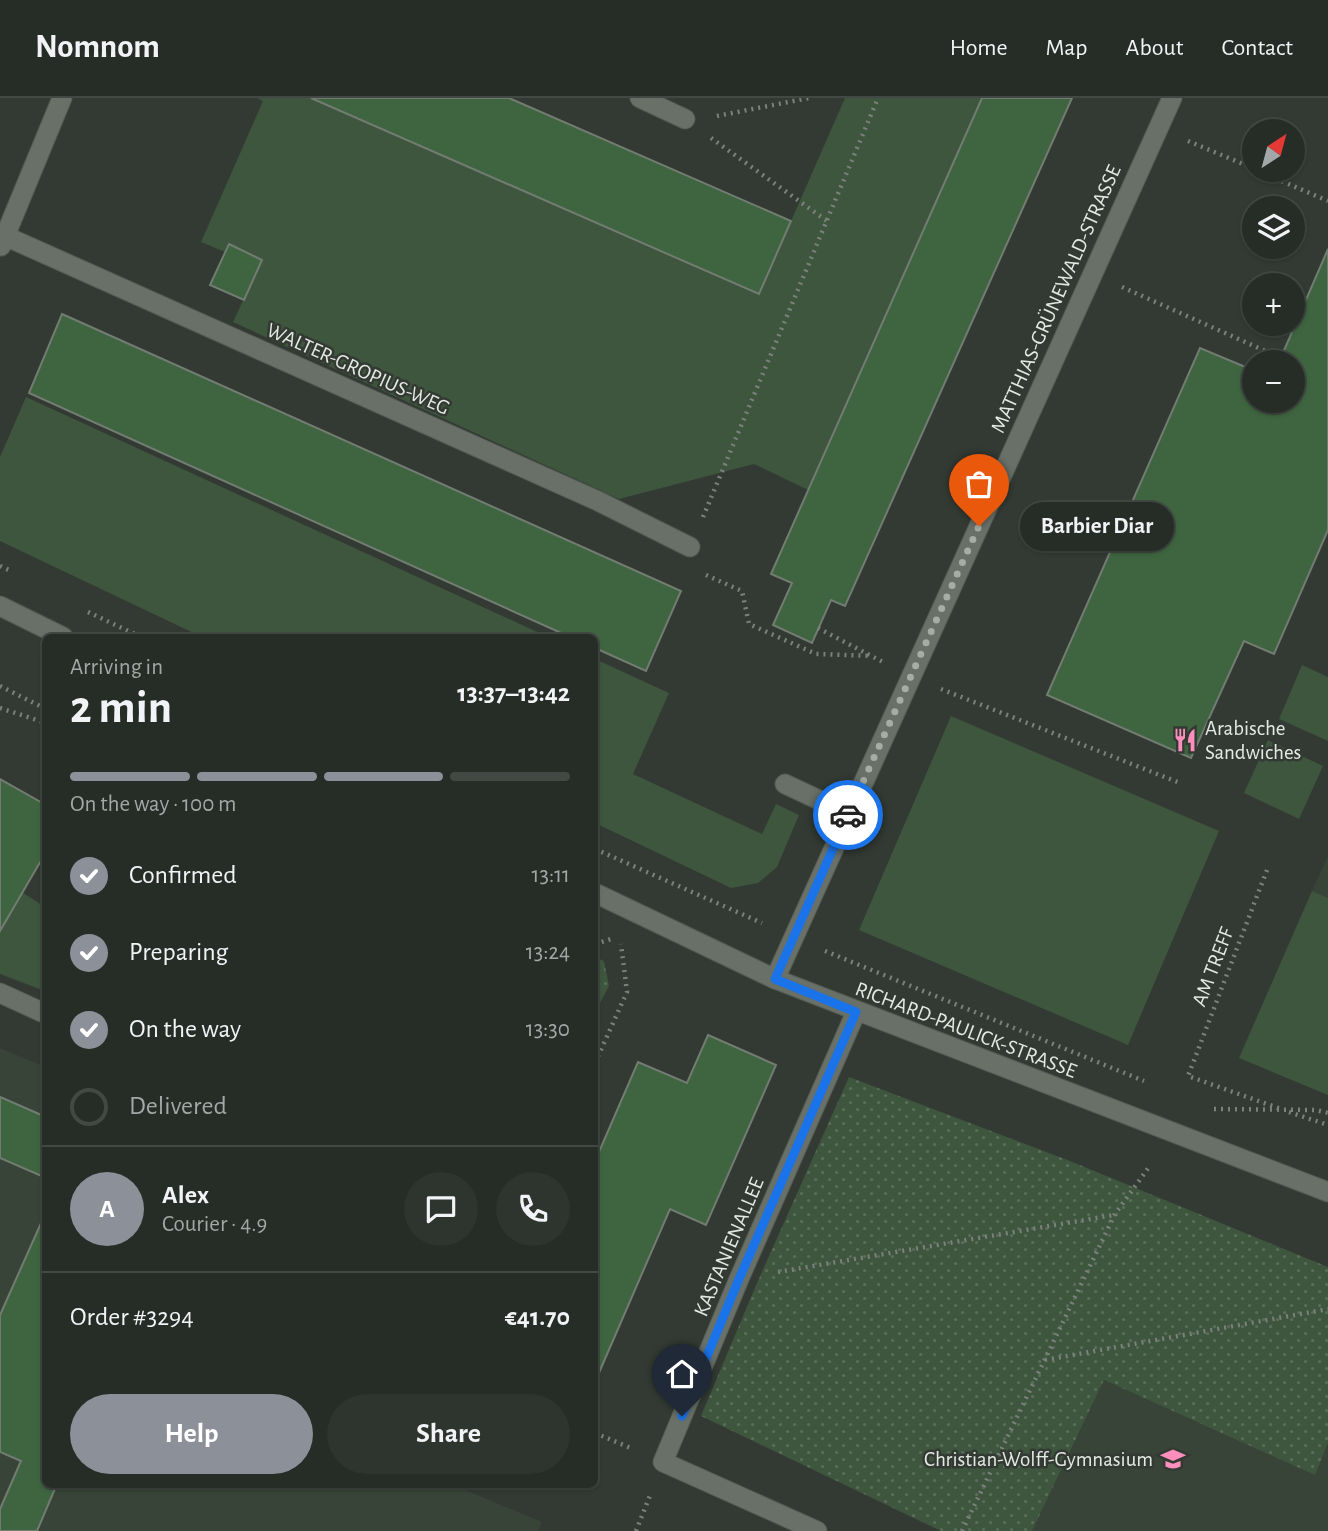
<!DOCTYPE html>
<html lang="en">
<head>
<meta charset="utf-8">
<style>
	:root { --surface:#262c26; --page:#2e342e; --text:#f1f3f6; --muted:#a4a7a7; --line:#424843; --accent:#8c9099 }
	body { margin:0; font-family:"Alegreya Sans",sans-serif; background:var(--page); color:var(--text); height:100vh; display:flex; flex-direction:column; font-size:26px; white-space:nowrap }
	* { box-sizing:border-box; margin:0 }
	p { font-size:23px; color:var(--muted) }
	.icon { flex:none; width:38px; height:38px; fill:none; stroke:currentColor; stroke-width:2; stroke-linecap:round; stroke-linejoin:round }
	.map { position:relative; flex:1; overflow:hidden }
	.sheet { position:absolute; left:42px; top:536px; width:556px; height:854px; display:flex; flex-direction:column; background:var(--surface); border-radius:10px; box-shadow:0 2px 5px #0004,0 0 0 2px var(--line) }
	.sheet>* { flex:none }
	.needle { width:46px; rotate:36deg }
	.controls { position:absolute; left:1242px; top:21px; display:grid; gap:14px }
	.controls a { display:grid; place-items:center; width:63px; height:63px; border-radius:50%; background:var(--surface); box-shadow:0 2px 5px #0004,0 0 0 2px var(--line); font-size:35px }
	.pin { position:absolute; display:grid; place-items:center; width:60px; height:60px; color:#fff; margin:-72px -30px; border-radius:50% 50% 50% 0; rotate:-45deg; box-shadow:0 0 7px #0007 }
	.pin .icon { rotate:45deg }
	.courier { position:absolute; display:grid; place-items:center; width:70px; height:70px; margin:-35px; border:5px solid #1a73e8; border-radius:50%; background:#fff; color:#222; box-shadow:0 2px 9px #0007 }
	.bubble { position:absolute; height:49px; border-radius:24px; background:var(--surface); box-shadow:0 2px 5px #0004,0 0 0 2px var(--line); font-size:23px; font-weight:600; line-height:49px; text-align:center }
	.head em { font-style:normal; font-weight:600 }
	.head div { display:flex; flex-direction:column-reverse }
	.head { display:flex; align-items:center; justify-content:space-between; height:119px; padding:0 28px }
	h1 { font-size:46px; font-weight:600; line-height:52px }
	.bar { display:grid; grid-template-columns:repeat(4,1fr); gap:10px 7px; align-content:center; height:84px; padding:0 28px }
	.bar i { height:9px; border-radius:5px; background:var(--line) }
	.bar .on { background:var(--accent) }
	.bar p { grid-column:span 4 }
	.line { display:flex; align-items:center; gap:18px; padding:0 28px; border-top:2px solid var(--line) }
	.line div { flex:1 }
	.round { display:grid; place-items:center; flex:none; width:74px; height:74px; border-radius:37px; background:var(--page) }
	ol { padding:0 28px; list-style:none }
	li { display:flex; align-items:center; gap:21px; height:77px }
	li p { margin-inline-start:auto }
	li .icon { padding:7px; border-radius:50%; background:var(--accent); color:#fff; stroke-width:4 }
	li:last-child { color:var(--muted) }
	li i { width:38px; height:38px; border:4px solid var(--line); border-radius:50% }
	.button { display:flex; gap:14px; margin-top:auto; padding:14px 28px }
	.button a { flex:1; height:80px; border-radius:42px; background:var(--accent); color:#fff; font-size:28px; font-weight:600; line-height:80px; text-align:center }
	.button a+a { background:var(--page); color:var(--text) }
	header { display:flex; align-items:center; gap:42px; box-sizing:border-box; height:98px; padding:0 35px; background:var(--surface); border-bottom:2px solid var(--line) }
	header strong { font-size:33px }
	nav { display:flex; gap:38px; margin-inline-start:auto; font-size:24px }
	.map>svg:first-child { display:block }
	.built { fill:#384438 }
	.green { fill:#3e553e }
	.park { fill:url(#park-dots) }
	.building { fill:#3e653f; stroke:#737c73; stroke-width:2 }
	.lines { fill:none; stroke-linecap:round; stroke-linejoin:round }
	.service-casing { stroke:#535953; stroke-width:21 }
	.minor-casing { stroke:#535953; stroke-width:21 }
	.tertiary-casing { stroke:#535953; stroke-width:21 }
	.path { stroke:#7b817b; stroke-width:4.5; stroke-dasharray:2 5; stroke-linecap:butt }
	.service { stroke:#687068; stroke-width:19 }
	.minor { stroke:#687068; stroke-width:19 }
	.tertiary { stroke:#687068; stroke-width:19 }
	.done { stroke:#a6aca6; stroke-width:7; stroke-dasharray:0 12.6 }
	.route { stroke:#1a73e8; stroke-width:9 }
	.labels { text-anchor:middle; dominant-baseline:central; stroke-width:5; stroke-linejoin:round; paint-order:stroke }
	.street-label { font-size:21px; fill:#e4e9e4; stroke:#333a33 }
	.poi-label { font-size:21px; fill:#e4e9e4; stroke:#333a33; text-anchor:start }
</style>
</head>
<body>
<header>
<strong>Nomnom</strong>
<nav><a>Home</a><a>Map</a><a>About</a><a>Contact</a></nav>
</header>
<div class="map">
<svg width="1328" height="1433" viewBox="0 0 1328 1433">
	<defs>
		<pattern id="park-dots" width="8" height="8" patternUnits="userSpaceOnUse" patternTransform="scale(1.75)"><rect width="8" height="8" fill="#3e553e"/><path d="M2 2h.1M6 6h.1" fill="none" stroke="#5a6d5a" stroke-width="1.8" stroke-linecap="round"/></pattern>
	</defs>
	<rect width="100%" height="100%" fill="#333a33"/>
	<path class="built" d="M1328 758V800L1312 793Z
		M0 950 45 969 46 1386H451L542 1424 538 1433H0Z
		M1104 1282 1314 1376 1328 1345V1433H1032Z"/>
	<path class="green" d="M257 0H311L759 196 845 0H982L808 392 754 366 619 401 233 224 262 162 229 147 225 154 201 144 263 3Z
		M26 299 548 539H202L0 443V359Z
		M595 561 669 595 633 676 762 736 776 706 799 717 777 769 758 785 731 790 595 725Z
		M1302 567 1328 579V643L1279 621Z
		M951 618 1219 733 1128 947 859 832Z
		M1268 642 1323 668 1299 721 1244 695Z
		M0 780 45 809V893L0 876Z
		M1312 793 1328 800V997L1239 960Z"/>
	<path class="park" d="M595 859 604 863 609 888 595 914Z
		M849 979 1070 1063 1328 1169V1345L1315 1377 1104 1282 1032 1433H941L701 1318 757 1185Z"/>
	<path class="building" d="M311 0H509L791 123 759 196Z
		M982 0H1072L845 508 831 502 812 545 773 527 792 485 771 476Z
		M229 146 262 162 244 202 210 187Z
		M1328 151V432L1274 556 1244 543 1191 660 1047 597 1200 250 1255 273V303H1293V264H1279Z
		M62 216 681 493 646 573 595 550V539H570L29 295Z
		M0 681 46 707V754L0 833Z
		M708 937 776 967 706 1127 670 1111 595 1284V1063L638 964 687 985Z
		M0 999 46 1019V1080L0 1060Z
		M46 1114V1386H57L37 1433H0V1411L21 1363 0 1354V1217Z"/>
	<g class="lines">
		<g class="service-casing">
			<path id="service" d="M785 686 849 716
				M0 895 46 916
				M817 1433 663 1364 739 1181 856 914"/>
		</g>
		<g class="minor-casing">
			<path id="minor" d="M640 0 685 21
				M5 138 598 403 690 449
				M1 148 62 0
				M775 881 1172 0"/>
		</g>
		<g class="tertiary-casing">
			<path id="tertiary" d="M0 508 63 539
				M595 795 775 881 1328 1094"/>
		</g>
		<path class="path" d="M717 18 809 0
			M711 40 827 123
			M1188 43 1255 71
			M1256 72 1328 103
			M1122 189 1281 260
			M703 419 878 0
			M0 468 9 472
			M706 477 742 493 749 526 816 556 871 558
			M88 514 141 539
			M818 530 883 564
			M0 588 46 611
			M941 591 1180 685
			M0 610 46 625
			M595 751 762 825
			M1267 772 1188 978 1281 1011
			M595 846 611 841
			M825 853 1144 983
			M595 965 627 894 621 846
			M1214 1011 1316 1012 1328 1015
			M1289 1014 1328 1027
			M778 1174 1114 1117
			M1045 1262 1328 1211
			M595 1335 633 1351
			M636 1433 651 1395
			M962 1433 1115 1116 1149 1069"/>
		<use href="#service" class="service"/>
		<use href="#minor" class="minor"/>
		<use href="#tertiary" class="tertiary"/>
	</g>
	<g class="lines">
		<path class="done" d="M848 717 979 428"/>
		<path class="route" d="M682 1318 739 1181 856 914 775 881 848 717"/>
	</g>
	<defs>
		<g id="restaurant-bare" transform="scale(1.89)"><path d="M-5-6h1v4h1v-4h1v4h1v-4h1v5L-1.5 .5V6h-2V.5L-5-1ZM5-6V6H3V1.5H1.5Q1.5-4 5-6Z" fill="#fe8ebc" stroke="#333a33" stroke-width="2.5" paint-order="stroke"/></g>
		<g id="school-bare" transform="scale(1.89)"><path d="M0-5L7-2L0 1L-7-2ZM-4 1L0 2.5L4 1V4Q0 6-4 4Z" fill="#fe8ebc" stroke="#333a33" stroke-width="2.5" paint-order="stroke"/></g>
	</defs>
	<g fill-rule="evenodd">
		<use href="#restaurant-bare" x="1185" y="642"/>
		<use href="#school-bare" x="1173" y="1361"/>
	</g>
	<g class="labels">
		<g class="street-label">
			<text transform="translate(1056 201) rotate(-66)">MATTHIAS-GRÜNEWALD-STRASSE</text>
			<text transform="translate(358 271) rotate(24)">WALTER-GROPIUS-WEG</text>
			<text transform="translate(1213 869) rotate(-69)">AM TREFF</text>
			<text transform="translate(966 932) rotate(21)">RICHARD-PAULICK-STRASSE</text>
			<text transform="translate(729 1149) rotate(-67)">KASTANIENALLEE</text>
		</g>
		<g class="poi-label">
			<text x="1205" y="630">Arabische<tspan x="1205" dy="24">Sandwiches</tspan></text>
			<text x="1153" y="1361" text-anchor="end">Christian-Wolff-Gymnasium</text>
		</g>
	</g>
</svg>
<div class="controls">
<a><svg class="needle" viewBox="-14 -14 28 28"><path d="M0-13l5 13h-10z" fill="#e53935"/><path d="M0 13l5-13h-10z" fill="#a4a7a7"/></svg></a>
<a><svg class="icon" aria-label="layers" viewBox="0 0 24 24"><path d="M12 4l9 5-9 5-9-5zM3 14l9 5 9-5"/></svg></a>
<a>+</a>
<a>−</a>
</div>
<div class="pin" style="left:979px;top:428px;background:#ea580c"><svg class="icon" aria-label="bag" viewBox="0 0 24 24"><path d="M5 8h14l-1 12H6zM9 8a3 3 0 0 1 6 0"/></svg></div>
<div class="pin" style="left:682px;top:1318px;background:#1f2937"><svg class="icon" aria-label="home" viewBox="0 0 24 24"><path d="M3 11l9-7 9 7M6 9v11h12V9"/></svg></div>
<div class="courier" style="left:848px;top:717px"><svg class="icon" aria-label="car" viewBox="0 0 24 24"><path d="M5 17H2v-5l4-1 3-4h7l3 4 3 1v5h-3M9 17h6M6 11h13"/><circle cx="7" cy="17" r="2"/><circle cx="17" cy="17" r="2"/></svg></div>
<div class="bubble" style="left:1020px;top:404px;width:154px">Barbier Diar</div>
<section class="sheet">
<div class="head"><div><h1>2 min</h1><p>Arriving in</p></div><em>13:37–13:42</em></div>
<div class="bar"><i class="on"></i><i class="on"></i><i class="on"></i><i></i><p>On the way · 100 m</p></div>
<ol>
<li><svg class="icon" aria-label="check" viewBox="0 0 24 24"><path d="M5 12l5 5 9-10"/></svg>Confirmed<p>13:11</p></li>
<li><svg class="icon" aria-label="check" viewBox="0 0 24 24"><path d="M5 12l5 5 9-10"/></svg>Preparing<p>13:24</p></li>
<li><svg class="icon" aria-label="check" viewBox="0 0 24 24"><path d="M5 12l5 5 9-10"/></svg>On the way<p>13:30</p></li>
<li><i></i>Delivered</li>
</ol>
<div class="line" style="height:126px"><b class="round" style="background:var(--accent);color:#fff">A</b><div><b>Alex</b><p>Courier · 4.9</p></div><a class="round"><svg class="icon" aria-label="chat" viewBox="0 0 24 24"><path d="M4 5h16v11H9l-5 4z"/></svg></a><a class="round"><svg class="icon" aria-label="phone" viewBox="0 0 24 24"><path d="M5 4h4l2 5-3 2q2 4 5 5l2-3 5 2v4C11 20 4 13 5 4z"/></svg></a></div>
<div class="line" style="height:91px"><div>Order #3294</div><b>€41.70</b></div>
<div class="button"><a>Help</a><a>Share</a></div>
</section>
</div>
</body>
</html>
